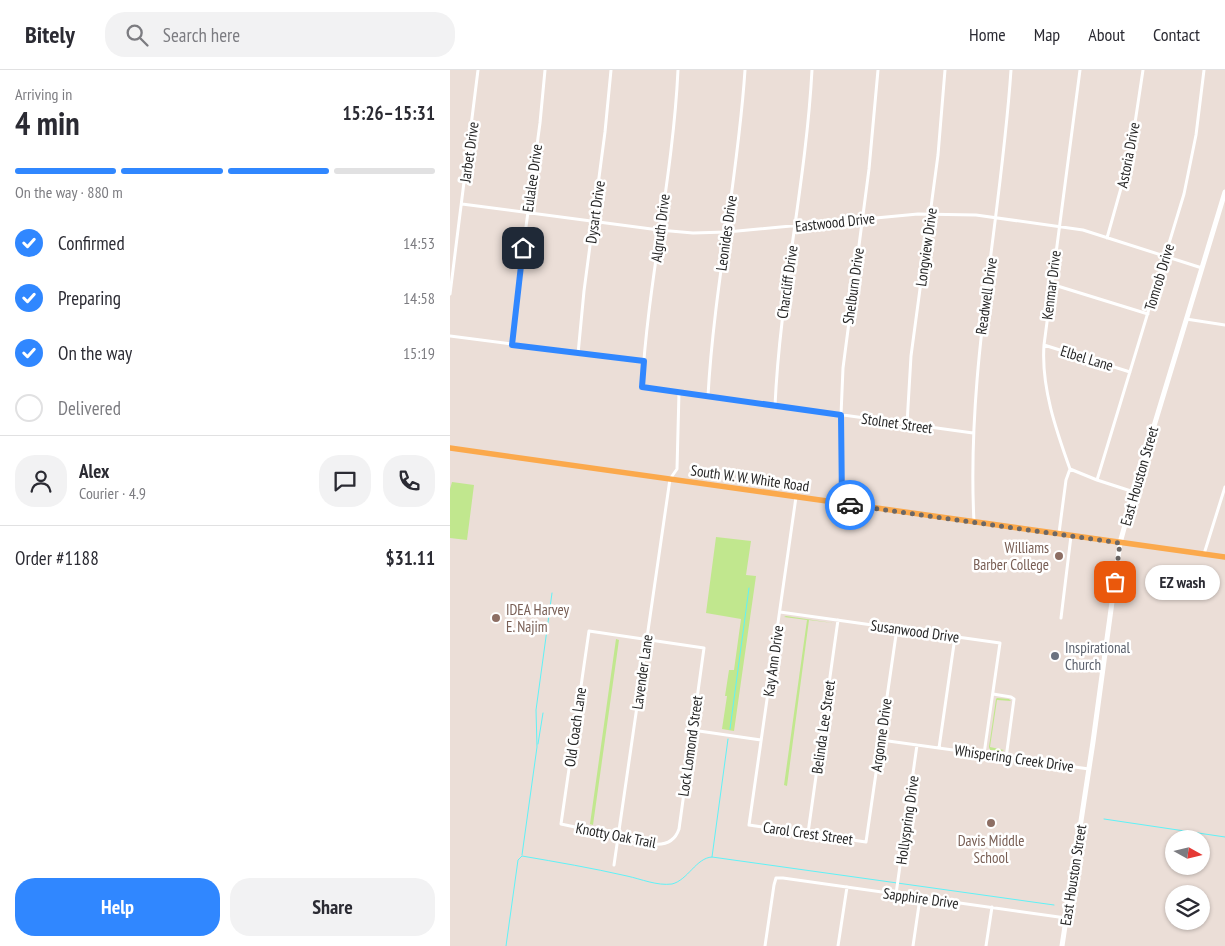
<!DOCTYPE html>
<html lang="en">
<head>
<meta charset="utf-8">
<style>
	:root { --surface:#fff; --page:#f2f2f3; --text:#2b2b33; --muted:#7c7c81; --line:#e1e1e2; --accent:#3087ff }
	body { margin:0; font-family:"PT Sans Narrow",sans-serif; background:var(--page); color:var(--text); height:100vh; display:flex; flex-direction:column; font-size:19px; white-space:nowrap }
	* { box-sizing:border-box; margin:0 }
	p { font-size:16px; color:var(--muted) }
	.icon { flex:none; width:28px; height:28px; fill:none; stroke:currentColor; stroke-width:2; stroke-linecap:round; stroke-linejoin:round }
	.map { position:relative; flex:1; overflow:hidden }
	.panel { display:flex; flex-direction:column; background:var(--surface); width:450px }
	.panel>* { flex:none }
	.needle { width:32px; rotate:98deg }
	.controls { position:absolute; left:715px; top:760px; display:grid; gap:10px }
	.controls a { display:grid; place-items:center; width:45px; height:45px; border-radius:50%; background:var(--surface); box-shadow:0 1px 4px #0004; font-size:25px }
	.pin { position:absolute; display:grid; place-items:center; width:42px; height:42px; color:#fff; margin:-21px; border-radius:10px; box-shadow:0 2px 8px #0006 }
	.courier { position:absolute; display:grid; place-items:center; width:50px; height:50px; margin:-25px; border:4px solid #3087ff; border-radius:50%; background:#fff; color:#222; box-shadow:0 1px 6px #0007 }
	.bubble { position:absolute; height:35px; border-radius:18px; background:var(--surface); box-shadow:0 1px 4px #0004; font-size:16px; font-weight:600; line-height:35px; text-align:center }
	.head em { font-style:normal; font-weight:600 }
	.head div { display:flex; flex-direction:column-reverse }
	.head { display:flex; align-items:center; justify-content:space-between; height:85px; padding:0 15px }
	h1 { font-size:32px; font-weight:600; line-height:38px }
	.bar { display:grid; grid-template-columns:repeat(4,1fr); gap:8px 5px; align-content:center; height:60px; padding:0 15px }
	.bar i { height:6px; border-radius:4px; background:var(--line) }
	.bar .on { background:var(--accent) }
	.bar p { grid-column:span 4 }
	.line { display:flex; align-items:center; gap:12px; padding:0 15px; border-top:1px solid var(--line) }
	.line div { flex:1 }
	.round { display:grid; place-items:center; flex:none; width:52px; height:52px; border-radius:20px; background:var(--page) }
	ol { padding:0 15px; list-style:none }
	li { display:flex; align-items:center; gap:15px; height:55px }
	li p { margin-inline-start:auto }
	li .icon { padding:5px; border-radius:50%; background:var(--accent); color:#fff; stroke-width:4 }
	li:last-child { color:var(--muted) }
	li i { width:28px; height:28px; border:2px solid var(--line); border-radius:50% }
	.cta { display:flex; gap:10px; margin-top:auto; padding:10px 15px }
	.cta a { flex:1; height:58px; border-radius:20px; background:var(--accent); color:#fff; font-size:20px; font-weight:600; line-height:58px; text-align:center }
	.cta a+a { background:var(--page); color:var(--text) }
	header { display:flex; align-items:center; gap:30px; box-sizing:border-box; height:70px; padding:0 25px; background:var(--surface); border-bottom:1px solid var(--line) }
	header strong { font-size:24px }
	nav { display:flex; gap:28px; margin-inline-start:auto; font-size:18px }
	.search { width:350px; height:45px; background:var(--page); display:flex; align-items:center; gap:12px; box-sizing:border-box; padding:0 18px; border-radius:20px; color:var(--muted); font-size:19px }
	main { display:flex; flex:1; min-height:0 }
	.map>svg:first-child { display:block }
	.green { fill:#c1e78e }
	.lines { fill:none; stroke-linecap:round; stroke-linejoin:round }
	.stream { stroke:#60f2f7; stroke-width:1 }
	.minor { stroke:#fff; stroke-width:3 }
	.secondary { stroke:#fff; stroke-width:5 }
	.primary { stroke:#fba94c; stroke-width:5.5 }
	.done { stroke:#6c6765; stroke-width:5; stroke-dasharray:0 9 }
	.route { stroke:#3087ff; stroke-width:6 }
	.education-dot { fill:#8d6e63; stroke:#fff; stroke-width:2 }
	.worship-dot { fill:#6b7280; stroke:#fff; stroke-width:2 }
	.labels { text-anchor:middle; dominant-baseline:central; stroke-width:5; stroke-linejoin:round; paint-order:stroke }
	.street-label { font-size:15px; fill:#272727; stroke:#fff }
	.education-label { font-size:15px; fill:#785e54; stroke:#fff; text-anchor:end }
	.worship-label { font-size:15px; fill:#5b616d; stroke:#fff; text-anchor:start }
</style>
</head>
<body>
<header>
<strong>Bitely</strong>
<div class="search"><svg class="icon" aria-label="search" viewBox="0 0 24 24"><circle cx="10" cy="10" r="6"/><path d="M15 15l6 6"/></svg>Search here</div>
<nav><a>Home</a><a>Map</a><a>About</a><a>Contact</a></nav>
</header>
<main>
<section class="panel">
<div class="head"><div><h1>4 min</h1><p>Arriving in</p></div><em>15:26–15:31</em></div>
<div class="bar"><i class="on"></i><i class="on"></i><i class="on"></i><i></i><p>On the way · 880 m</p></div>
<ol>
<li><svg class="icon" aria-label="check" viewBox="0 0 24 24"><path d="M5 12l5 5 9-10"/></svg>Confirmed<p>14:53</p></li>
<li><svg class="icon" aria-label="check" viewBox="0 0 24 24"><path d="M5 12l5 5 9-10"/></svg>Preparing<p>14:58</p></li>
<li><svg class="icon" aria-label="check" viewBox="0 0 24 24"><path d="M5 12l5 5 9-10"/></svg>On the way<p>15:19</p></li>
<li><i></i>Delivered</li>
</ol>
<div class="line" style="height:90px"><a class="round"><svg class="icon" aria-label="person" viewBox="0 0 24 24"><circle cx="12" cy="8" r="4"/><path d="M4 21q1-7 8-7t8 7"/></svg></a><div><b>Alex</b><p>Courier · 4.9</p></div><a class="round"><svg class="icon" aria-label="chat" viewBox="0 0 24 24"><path d="M4 5h16v11H9l-5 4z"/></svg></a><a class="round"><svg class="icon" aria-label="phone" viewBox="0 0 24 24"><path d="M5 4h4l2 5-3 2q2 4 5 5l2-3 5 2v4C11 20 4 13 5 4z"/></svg></a></div>
<div class="line" style="height:65px"><div>Order #1188</div><b>$31.11</b></div>
<div class="cta"><a>Help</a><a>Share</a></div>
</section>
<div class="map">
<svg width="775" height="876" viewBox="0 0 775 876">
	<rect width="100%" height="100%" fill="#ebded7"/>
	<path class="green" d="M2 412 24 415 17 470 0 468V419Z
		M266 467 301 471 296 505 306 506 284 661 272 659 277 626H275L279 600H284L291 549 256 543Z
		M336 546 383 553 359 550 337 716 334 715 357 550 334 547Z
		M166 569 169 570 143 755 140 754Z
		M547 628 559 629 561 631 547 630 540 677 554 680 552 681 540 680 539 677 546 629Z"/>
	<g class="lines">
		<path class="stream" d="M280 659 299 518
			M88 674 93 643
			M654 749 775 767
			M72 785 87 677 86 640 102 523
			M262 787 278 669
			M56 876 68 790 72 786C107 792 142 798 177 806 191 809 207 816 222 814 238 810 246 788 262 787L604 835"/>
		<path class="minor" d="M228 0C223 106 198 211 192 317L523 363
			M630 0 594 275C591 317 606 360 620 399L647 410 684 422
			M12 134 209 160 243 163 277 162 468 144 526 145 633 160 752 198
			M657 168 680 86 693 0
			M601 214 698 244
			M0 224 28 0
			M736 249 775 255
			M0 266 194 291
			M62 275 66 231 90 53 95 0
			M594 275 680 302
			M128 284 134 221 155 62 161 0
			M258 326C264 217 288 109 295 0
			M325 336C330 223 356 113 362 0
			M457 354 461 286 488 85 495 0
			M647 410 734 124 746 65 754 0
			M346 427 299 755 416 772 447 558
			M391 433V345L393 298 419 99 428 0
			M524 452C516 300 551 151 561 0
			M609 463 616 410 620 399
			M754 484 775 417
			M330 542 550 573 534 684
			M611 548 621 466
			M139 561 254 578 229 759C225 771 216 775 204 774L111 754Z
			M543 624 561 627 564 629 556 688
			M242 660 311 670
			M431 670 639 699
			M489 678 505 567
			M358 763 388 550
			M164 795 220 409 227 399 229 322
			M446 824 467 675
			M315 876 324 815 326 808H333L616 848
			M388 876 397 817
			M463 876 470 828
			M536 876 542 837"/>
		<path class="secondary" d="M612 876 643 672 670 473 684 422 775 122"/>
		<path class="primary" d="M0 378 775 487"/>
	</g>
	<g class="lines">
		<path class="done" d="M400 435 670 473 665 512"/>
		<path class="route" d="M73 178 62 275 194 291 192 317 391 345 392 433 400 435"/>
	</g>
	<g class="education-dot">
		<circle cx="609" cy="486" r="5"/>
		<circle cx="46" cy="548" r="5"/>
		<circle cx="541" cy="753" r="5"/>
	</g>
	<circle class="worship-dot" cx="605" cy="586" r="5"/>
	<g class="labels">
		<g class="street-label">
			<text transform="translate(19 82) rotate(-82)">Jarbet Drive</text>
			<text transform="translate(678 85) rotate(-79)">Astoria Drive</text>
			<text transform="translate(82 108) rotate(-82)">Eulalee Drive</text>
			<text transform="translate(145 142) rotate(-82)">Dysart Drive</text>
			<text transform="translate(385 152) rotate(-6)">Eastwood Drive</text>
			<text transform="translate(210 158) rotate(-83)">Algruth Drive</text>
			<text transform="translate(276 163) rotate(-82)">Leonides Drive</text>
			<text transform="translate(476 177) rotate(-82)">Longview Drive</text>
			<text transform="translate(709 207) rotate(-73)">Tomrob Drive</text>
			<text transform="translate(337 212) rotate(-82)">Charcliff Drive</text>
			<text transform="translate(601 215) rotate(-83)">Kenmar Drive</text>
			<text transform="translate(403 216) rotate(-82)">Shelburn Drive</text>
			<text transform="translate(536 226) rotate(-82)">Readwell Drive</text>
			<text transform="translate(637 288) rotate(17)">Elbel Lane</text>
			<text transform="translate(447 353) rotate(8)">Stolnet Street</text>
			<text transform="translate(689 406) rotate(-74)">East Houston Street</text>
			<text transform="translate(300 408) rotate(8)">South W. W. White Road</text>
			<text transform="translate(465 561) rotate(8)">Susanwood Drive</text>
			<text transform="translate(323 591) rotate(-82)">Kay Ann Drive</text>
			<text transform="translate(192 602) rotate(-82)">Lavender Lane</text>
			<text transform="translate(125 657) rotate(-82)">Old Coach Lane</text>
			<text transform="translate(373 657) rotate(-82)">Belinda Lee Street</text>
			<text transform="translate(431 665) rotate(-82)">Argonne Drive</text>
			<text transform="translate(240 676) rotate(-82)">Lock Lomond Street</text>
			<text transform="translate(564 688) rotate(8)">Whispering Creek Drive</text>
			<text transform="translate(457 750) rotate(-82)">Hollyspring Drive</text>
			<text transform="translate(358 763) rotate(8)">Carol Crest Street</text>
			<text transform="translate(166 765) rotate(11)">Knotty Oak Trail</text>
			<text transform="translate(623 805) rotate(-81)">East Houston Street</text>
			<text transform="translate(471 828) rotate(8)">Sapphire Drive</text>
		</g>
		<g class="education-label">
			<text x="599" y="477">Williams<tspan x="599" dy="17">Barber College</tspan></text>
			<text x="56" y="539" text-anchor="start">IDEA Harvey<tspan x="56" dy="17">E. Najim</tspan></text>
			<text x="541" y="770" text-anchor="middle">Davis Middle<tspan x="541" dy="17">School</tspan></text>
		</g>
		<g class="worship-label">
			<text x="615" y="577">Inspirational<tspan x="615" dy="17">Church</tspan></text>
		</g>
	</g>
</svg>
<div class="controls">
<a><svg class="needle" viewBox="-14 -14 28 28"><path d="M0-13l5 13h-10z" fill="#e53935"/><path d="M0 13l5-13h-10z" fill="#7c7c81"/></svg></a>
<a><svg class="icon" aria-label="layers" viewBox="0 0 24 24"><path d="M12 4l9 5-9 5-9-5zM3 14l9 5 9-5"/></svg></a>
</div>
<div class="pin" style="left:665px;top:512px;background:#ea580c"><svg class="icon" aria-label="bag" viewBox="0 0 24 24"><path d="M5 8h14l-1 12H6zM9 8a3 3 0 0 1 6 0"/></svg></div>
<div class="pin" style="left:73px;top:178px;background:#1f2937"><svg class="icon" aria-label="home" viewBox="0 0 24 24"><path d="M3 11l9-7 9 7M6 9v11h12V9"/></svg></div>
<div class="courier" style="left:400px;top:435px"><svg class="icon" aria-label="car" viewBox="0 0 24 24"><path d="M5 17H2v-5l4-1 3-4h7l3 4 3 1v5h-3M9 17h6M6 11h13"/><circle cx="7" cy="17" r="2"/><circle cx="17" cy="17" r="2"/></svg></div>
<div class="bubble" style="left:695px;top:495px;width:75px">EZ wash</div>
</div>
</main>
</body>
</html>
